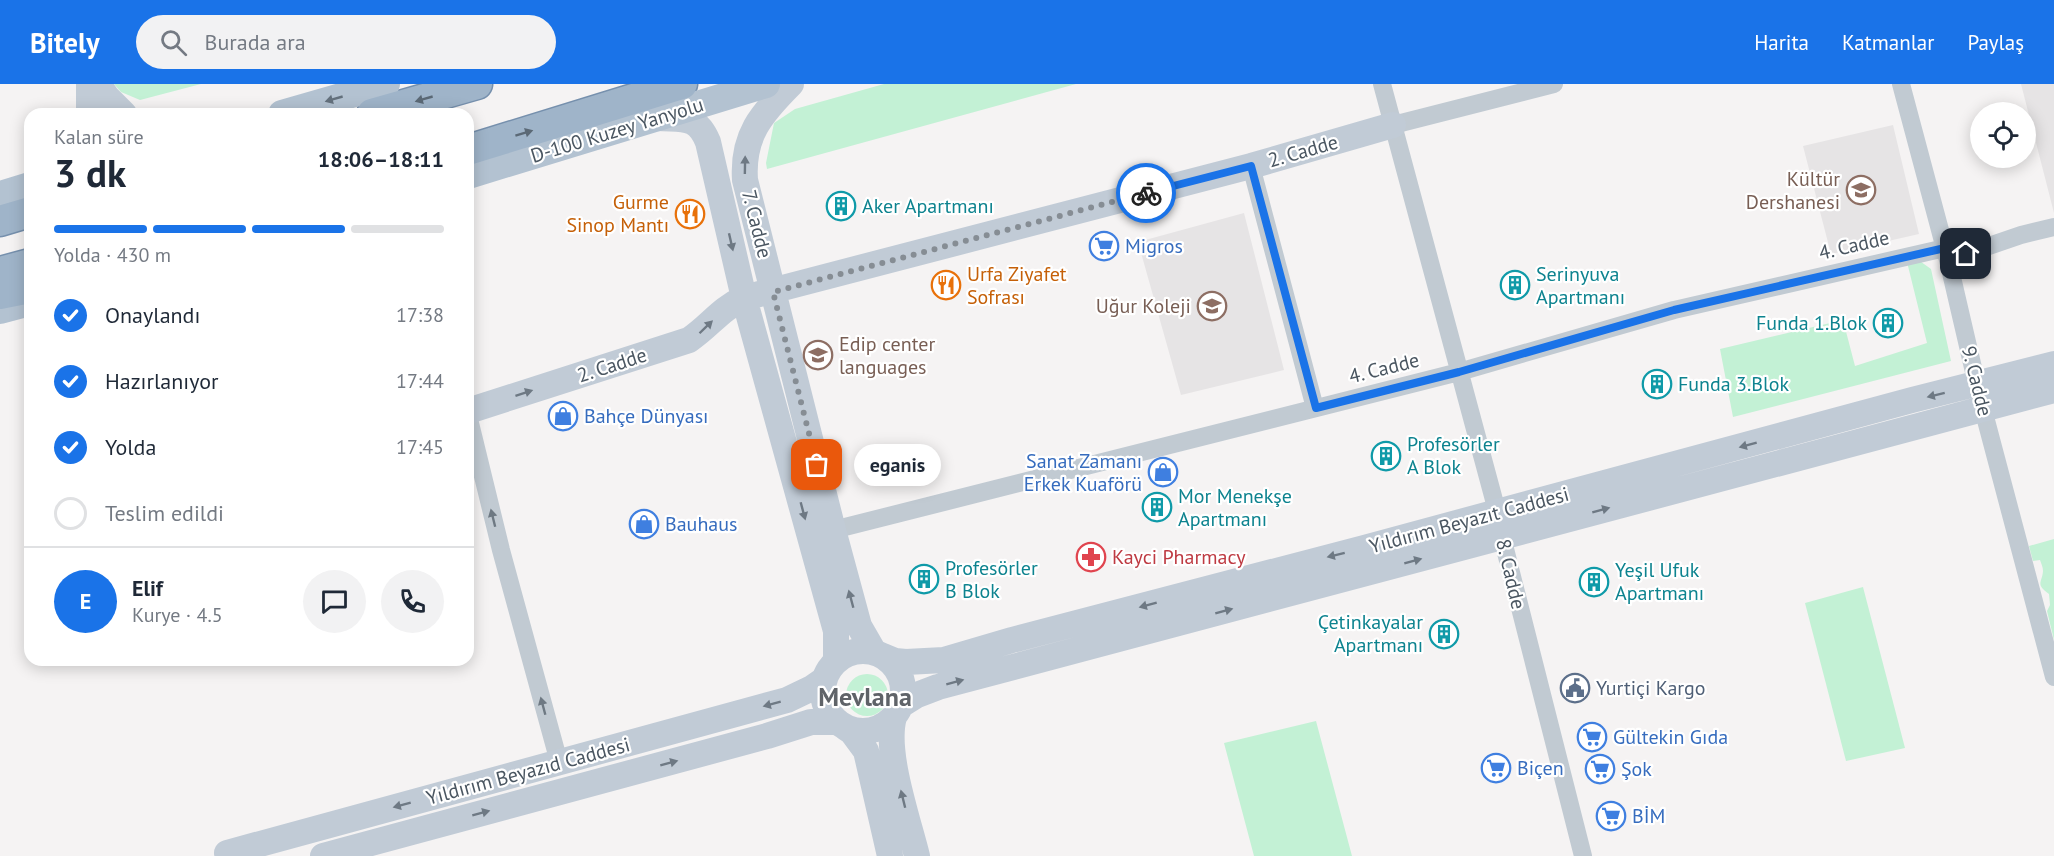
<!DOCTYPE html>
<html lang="tr">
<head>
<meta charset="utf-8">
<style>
	:root { --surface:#fff; --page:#f2f2f3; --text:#1f2937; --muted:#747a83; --line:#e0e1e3; --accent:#1a73e8 }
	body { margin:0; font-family:"PT Sans",sans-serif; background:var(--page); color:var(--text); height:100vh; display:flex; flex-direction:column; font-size:22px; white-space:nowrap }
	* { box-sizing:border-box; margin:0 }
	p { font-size:20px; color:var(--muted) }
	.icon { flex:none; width:33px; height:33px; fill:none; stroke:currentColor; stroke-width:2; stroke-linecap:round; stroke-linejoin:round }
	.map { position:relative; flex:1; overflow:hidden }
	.sheet { position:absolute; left:24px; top:24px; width:450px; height:558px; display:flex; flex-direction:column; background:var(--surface); border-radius:18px; box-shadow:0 3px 15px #0003 }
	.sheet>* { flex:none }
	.tools { position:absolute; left:1970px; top:18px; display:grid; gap:12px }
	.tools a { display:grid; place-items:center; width:66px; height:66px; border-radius:50%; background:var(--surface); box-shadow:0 3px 15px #0003; font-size:30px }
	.pin { position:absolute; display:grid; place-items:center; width:51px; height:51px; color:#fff; margin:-26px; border-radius:12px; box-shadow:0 3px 9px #0006 }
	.courier { position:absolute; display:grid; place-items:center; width:60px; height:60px; margin:-30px; border:4px solid #1a73e8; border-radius:50%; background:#fff; color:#222; box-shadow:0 2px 8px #0007 }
	.bubble { position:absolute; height:42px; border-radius:21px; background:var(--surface); box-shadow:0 3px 15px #0003; font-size:20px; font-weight:700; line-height:42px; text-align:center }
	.headline em { font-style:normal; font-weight:700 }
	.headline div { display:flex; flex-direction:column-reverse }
	.headline { display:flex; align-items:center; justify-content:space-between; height:102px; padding:0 30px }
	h1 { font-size:39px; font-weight:700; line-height:45px }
	.bar { display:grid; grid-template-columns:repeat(4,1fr); gap:9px 6px; align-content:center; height:72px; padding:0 30px }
	.bar i { height:8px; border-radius:4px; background:var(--line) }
	.bar .current { background:var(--accent) }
	.bar p { grid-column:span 4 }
	.line { display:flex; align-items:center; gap:15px; padding:0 30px; border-top:2px solid var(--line) }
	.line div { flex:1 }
	.round { display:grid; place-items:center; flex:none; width:63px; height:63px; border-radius:32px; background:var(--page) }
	ol { padding:0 30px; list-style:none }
	li { display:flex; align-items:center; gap:18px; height:66px }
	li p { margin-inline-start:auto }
	li .icon { padding:6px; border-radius:50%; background:var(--accent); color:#fff; stroke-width:4 }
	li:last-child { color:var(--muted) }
	li i { width:33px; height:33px; border:3px solid var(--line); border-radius:50% }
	header { display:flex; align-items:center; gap:36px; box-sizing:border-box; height:84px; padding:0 30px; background:var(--accent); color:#fff }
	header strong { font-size:28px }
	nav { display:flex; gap:33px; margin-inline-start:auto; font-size:21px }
	.search { width:420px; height:54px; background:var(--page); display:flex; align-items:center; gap:15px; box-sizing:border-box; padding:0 21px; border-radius:33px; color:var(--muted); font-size:22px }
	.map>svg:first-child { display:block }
	.education { fill:#e6e4e5 }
	.green { fill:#c3f1d5 }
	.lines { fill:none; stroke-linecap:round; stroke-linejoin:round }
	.trunk-casing { stroke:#7690ad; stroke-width:33 }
	.minor { stroke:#c1cad2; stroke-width:18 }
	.secondary { stroke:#c1cbd6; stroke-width:26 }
	.primary { stroke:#b3c2d1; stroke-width:28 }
	.trunk { stroke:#9fb4c9; stroke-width:30 }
	.oneway { fill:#64717d }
	.oneway2 { fill:#5b6976 }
	.oneway3 { fill:#6e7984 }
	.oneway4 { fill:#6e7983 }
	.done { stroke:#868d94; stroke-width:6; stroke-dasharray:0 10.8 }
	.route { stroke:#1a73e8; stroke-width:8 }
	.labels { text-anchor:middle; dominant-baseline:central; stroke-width:4.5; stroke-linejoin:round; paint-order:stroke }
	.street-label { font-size:20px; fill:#4a5661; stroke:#fff }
	.education-label { font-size:20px; fill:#785e54; stroke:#fff; text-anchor:end }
	.food-label { font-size:20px; fill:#c56008; stroke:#fff; text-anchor:end }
	.culture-label { font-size:20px; fill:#0d838f; stroke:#fff; text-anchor:start }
	.shop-label { font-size:20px; fill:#366cbe; stroke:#fff; text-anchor:start }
	.health-label { font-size:20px; fill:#be3a42; stroke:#fff; text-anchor:start }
	.service-label { font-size:20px; fill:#4e5e75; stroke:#fff; text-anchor:start }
	.district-label { font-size:26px; font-weight:bold; fill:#5f6368; stroke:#fff }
</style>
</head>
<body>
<header>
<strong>Bitely</strong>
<div class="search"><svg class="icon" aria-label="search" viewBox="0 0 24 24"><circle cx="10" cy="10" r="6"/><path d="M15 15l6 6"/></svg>Burada ara</div>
<nav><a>Harita</a><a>Katmanlar</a><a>Paylaş</a></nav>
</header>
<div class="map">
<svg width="2054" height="772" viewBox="0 0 2054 772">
	<rect width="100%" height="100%" fill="#f5f3f3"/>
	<path class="education" d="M2021 0H2054V129Z
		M1893 41 1919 150 1831 170 1803 62Z
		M1244 129 1284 286 1181 311 1138 158Z"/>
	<path class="green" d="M114 0H201L140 16 121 8Z
		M884 0H1076L767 85 766 79 774 39 795 25Z
		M1917 175 1931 185 1951 277 1733 333 1720 265 1843 236 1855 282 1927 259 1907 178Z
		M2054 455V556L2047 527 2050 521 2049 510C2035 500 2042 499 2043 487 2043 483 2041 479 2040 476L2033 477 2029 462Z
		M1863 503 1905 664 1846 677 1805 519Z
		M846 611a21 21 0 1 1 42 0a21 21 0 1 1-42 0Z
		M1316 637 1352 772H1254L1224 659Z"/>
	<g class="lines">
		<g class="trunk-casing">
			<path id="trunk" d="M372 30 477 0
				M468 66 682 0
				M0 137 30 128
				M0 188 30 180
				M0 210 30 204"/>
		</g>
		<path class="minor" d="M1382 0 1497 427
			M1901 0 1948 176 1977 301
			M1393 41 1554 0
			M1251 82 1315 324
			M1948 176 2021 151 2054 143
			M1983 325 2054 593
			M468 331 501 466 559 678
			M833 446 1459 288 1674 226 1945 164
			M1502 453 1583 772"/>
		<path class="secondary" d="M89 0V30
			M98 0 107 13 124 30
			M791 0C761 30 742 52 745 96L833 446 859 542 874 568
			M658 34C684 36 697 31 708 58L744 214 836 547V577
			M468 327 689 256C711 241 719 226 744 214L1251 82 1393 41
			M823 607a40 40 0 1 1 80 0a40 40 0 1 1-80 0Z
			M883 572 895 577 906 578 944 576 1012 556 1364 464 1912 316 2054 280
			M901 621 917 611 938 603 2054 306
			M894 633C884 668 908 735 917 772
			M846 644 852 648 866 667 890 772
			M227 769 787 616 812 604 825 595
			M323 772 767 652 811 638H837"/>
		<path class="primary" d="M282 30 386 0
			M468 91 766 0
			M0 111 30 102
			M0 226 30 218"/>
		<use href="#trunk" class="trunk"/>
	</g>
	<defs><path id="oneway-solid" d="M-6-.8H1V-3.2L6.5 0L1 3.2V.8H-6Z" transform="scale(1.5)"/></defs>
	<use class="oneway" href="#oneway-solid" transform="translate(334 15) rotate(164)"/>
	<g class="oneway2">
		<use href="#oneway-solid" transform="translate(424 15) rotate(164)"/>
		<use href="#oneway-solid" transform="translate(524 49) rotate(-17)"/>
	</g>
	<g class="oneway3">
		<use href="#oneway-solid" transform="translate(745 81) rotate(-89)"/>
		<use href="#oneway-solid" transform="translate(731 158) rotate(77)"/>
		<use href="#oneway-solid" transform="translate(706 243) rotate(-44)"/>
		<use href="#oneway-solid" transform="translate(524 309) rotate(-18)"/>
		<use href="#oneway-solid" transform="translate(1936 311) rotate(166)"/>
		<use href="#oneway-solid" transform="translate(1748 361) rotate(165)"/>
		<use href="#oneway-solid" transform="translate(1601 426) rotate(-15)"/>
		<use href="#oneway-solid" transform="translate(803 427) rotate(75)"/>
		<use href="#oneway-solid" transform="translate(1336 471) rotate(166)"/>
		<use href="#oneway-solid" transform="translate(1413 477) rotate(-15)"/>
		<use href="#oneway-solid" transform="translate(851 515) rotate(-105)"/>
		<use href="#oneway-solid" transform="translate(1148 521) rotate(165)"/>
		<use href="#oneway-solid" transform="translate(1224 527) rotate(-15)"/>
		<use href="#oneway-solid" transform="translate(955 598) rotate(-15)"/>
		<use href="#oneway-solid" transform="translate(772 620) rotate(165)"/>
		<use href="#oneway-solid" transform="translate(669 679) rotate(-15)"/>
		<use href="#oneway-solid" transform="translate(903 715) rotate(-104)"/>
		<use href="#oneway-solid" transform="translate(402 721) rotate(165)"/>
		<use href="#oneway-solid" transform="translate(481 729) rotate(-15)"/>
	</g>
	<g class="oneway4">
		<use href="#oneway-solid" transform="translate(493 434) rotate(-104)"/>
		<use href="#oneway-solid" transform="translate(543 622) rotate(-105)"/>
	</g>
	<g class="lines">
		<path class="done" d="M817 381 773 208 1146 109"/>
		<path class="route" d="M1146 109 1251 82 1316 324 1459 288 1674 226 1945 164 1948 176 1966 170"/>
	</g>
	<defs>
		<g id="school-ring" transform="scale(1.5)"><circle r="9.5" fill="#fff" stroke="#8d6e63" stroke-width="1.5"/><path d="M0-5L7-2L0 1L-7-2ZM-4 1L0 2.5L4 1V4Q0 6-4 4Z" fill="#8d6e63"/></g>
		<g id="building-ring" transform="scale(1.5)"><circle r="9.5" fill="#fff" stroke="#0f9aa8" stroke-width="1.5"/><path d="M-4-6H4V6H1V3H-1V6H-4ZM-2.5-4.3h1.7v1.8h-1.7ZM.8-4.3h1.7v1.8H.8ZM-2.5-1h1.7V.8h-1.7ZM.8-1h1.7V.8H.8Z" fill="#0f9aa8"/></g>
		<g id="restaurant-ring" transform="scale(1.5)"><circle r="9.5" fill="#fff" stroke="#e8710a" stroke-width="1.5"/><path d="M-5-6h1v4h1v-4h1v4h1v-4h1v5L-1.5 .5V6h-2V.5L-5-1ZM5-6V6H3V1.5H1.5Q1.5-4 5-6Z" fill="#e8710a"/></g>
		<g id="supermarket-ring" transform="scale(1.5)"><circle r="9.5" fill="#fff" stroke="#3f7fe0" stroke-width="1.5"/><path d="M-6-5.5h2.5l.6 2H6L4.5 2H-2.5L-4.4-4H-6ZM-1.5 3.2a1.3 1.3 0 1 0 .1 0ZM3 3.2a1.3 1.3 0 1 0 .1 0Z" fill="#3f7fe0"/></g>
		<g id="shop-ring" transform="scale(1.5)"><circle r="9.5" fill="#fff" stroke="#3f7fe0" stroke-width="1.5"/><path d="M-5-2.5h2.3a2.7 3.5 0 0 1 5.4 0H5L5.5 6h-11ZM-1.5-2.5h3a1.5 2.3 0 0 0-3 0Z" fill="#3f7fe0"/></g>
		<g id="pharmacy-ring" transform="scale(1.5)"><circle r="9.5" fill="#fff" stroke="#e0444e" stroke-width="1.5"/><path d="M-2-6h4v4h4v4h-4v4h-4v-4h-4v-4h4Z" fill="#e0444e"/></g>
		<g id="civic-ring" transform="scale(1.5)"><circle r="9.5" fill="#fff" stroke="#5c6f8a" stroke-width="1.5"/><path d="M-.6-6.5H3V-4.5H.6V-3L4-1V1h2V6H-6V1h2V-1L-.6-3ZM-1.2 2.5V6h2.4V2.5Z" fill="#5c6f8a"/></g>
	</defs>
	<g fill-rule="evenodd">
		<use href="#school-ring" x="1861" y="106"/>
		<use href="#building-ring" x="841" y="122"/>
		<use href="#restaurant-ring" x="690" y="130"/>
		<use href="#supermarket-ring" x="1104" y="162"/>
		<use href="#restaurant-ring" x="946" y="201"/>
		<use href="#building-ring" x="1515" y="201"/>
		<use href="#school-ring" x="1212" y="222"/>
		<use href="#building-ring" x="1888" y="239"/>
		<use href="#school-ring" x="818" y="271"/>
		<use href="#building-ring" x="1657" y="300"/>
		<use href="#shop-ring" x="563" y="332"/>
		<use href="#building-ring" x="1386" y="372"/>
		<use href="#shop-ring" x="1163" y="388"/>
		<use href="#building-ring" x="1157" y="423"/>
		<use href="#shop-ring" x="644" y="440"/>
		<use href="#pharmacy-ring" x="1091" y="473"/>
		<use href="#building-ring" x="924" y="495"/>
		<use href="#building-ring" x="1594" y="498"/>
		<use href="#building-ring" x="1444" y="550"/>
		<use href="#civic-ring" x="1575" y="604"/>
		<use href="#supermarket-ring" x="1592" y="653"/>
		<use href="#supermarket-ring" x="1496" y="684"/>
		<use href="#supermarket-ring" x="1600" y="685"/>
		<use href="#supermarket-ring" x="1611" y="732"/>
	</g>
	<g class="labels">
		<g class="street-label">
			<text transform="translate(617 46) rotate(-17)">D-100 Kuzey Yanyolu</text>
			<text transform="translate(1303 67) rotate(-16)">2. Cadde</text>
			<text transform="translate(757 140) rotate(76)">7. Cadde</text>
			<text transform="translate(1854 161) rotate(-13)">4. Cadde</text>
			<text transform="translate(612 281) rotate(-18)">2. Cadde</text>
			<text transform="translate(1384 284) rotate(-14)">4. Cadde</text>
			<text transform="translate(1977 297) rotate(76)">9. Cadde</text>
			<text transform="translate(1469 436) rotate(-15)">Yıldırım Beyazıt Caddesi</text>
			<text transform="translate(1511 490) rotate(77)">8. Cadde</text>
			<text transform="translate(528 687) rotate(-15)">Yıldırım Beyazıd Caddesi</text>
		</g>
		<g class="education-label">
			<text x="1840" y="95">Kültür<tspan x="1840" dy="23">Dershanesi</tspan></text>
			<text x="1191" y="222">Uğur Koleji</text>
			<text x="839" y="260" text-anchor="start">Edip center<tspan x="839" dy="23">languages</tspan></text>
		</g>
		<g class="food-label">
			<text x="669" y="118">Gurme<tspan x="669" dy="23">Sinop Mantı</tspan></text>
			<text x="967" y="190" text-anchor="start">Urfa Ziyafet<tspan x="967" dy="23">Sofrası</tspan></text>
		</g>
		<g class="culture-label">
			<text x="862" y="122">Aker Apartmanı</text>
			<text x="1536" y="190">Serinyuva<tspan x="1536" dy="23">Apartmanı</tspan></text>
			<text x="1867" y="239" text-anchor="end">Funda 1.Blok</text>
			<text x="1678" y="300">Funda 3.Blok</text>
			<text x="1407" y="360">Profesörler<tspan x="1407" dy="23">A Blok</tspan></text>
			<text x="1178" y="412">Mor Menekşe<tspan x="1178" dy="23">Apartmanı</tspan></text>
			<text x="945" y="484">Profesörler<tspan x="945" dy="23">B Blok</tspan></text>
			<text x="1615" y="486">Yeşil Ufuk<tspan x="1615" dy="23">Apartmanı</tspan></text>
			<text x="1423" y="538" text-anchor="end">Çetinkayalar<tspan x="1423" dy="23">Apartmanı</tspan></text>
		</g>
		<g class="shop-label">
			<text x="1125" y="162">Migros</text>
			<text x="584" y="332">Bahçe Dünyası</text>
			<text x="1142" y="377" text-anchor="end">Sanat Zamanı<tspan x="1142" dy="23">Erkek Kuaförü</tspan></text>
			<text x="665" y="440">Bauhaus</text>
			<text x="1613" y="653">Gültekin Gıda</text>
			<text x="1517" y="684">Biçen</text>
			<text x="1621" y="685">Şok</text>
			<text x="1632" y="732">BİM</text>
		</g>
		<g class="health-label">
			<text x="1112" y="473">Kayci Pharmacy</text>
		</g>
		<g class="service-label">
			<text x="1596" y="604">Yurtiçi Kargo</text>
		</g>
		<g class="district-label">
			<text x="865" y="612">Mevlana</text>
		</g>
	</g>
</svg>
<div class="tools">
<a><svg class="icon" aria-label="locate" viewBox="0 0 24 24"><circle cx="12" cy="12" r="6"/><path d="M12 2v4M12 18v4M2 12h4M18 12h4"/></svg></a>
</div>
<div class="pin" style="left:817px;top:381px;background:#ea580c"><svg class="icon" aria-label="bag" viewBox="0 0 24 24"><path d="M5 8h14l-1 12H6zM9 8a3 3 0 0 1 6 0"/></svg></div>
<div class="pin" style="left:1966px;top:170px;background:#1f2937"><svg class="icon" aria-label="home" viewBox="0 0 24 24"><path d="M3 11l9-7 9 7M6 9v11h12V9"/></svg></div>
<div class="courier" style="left:1146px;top:109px"><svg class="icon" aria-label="bike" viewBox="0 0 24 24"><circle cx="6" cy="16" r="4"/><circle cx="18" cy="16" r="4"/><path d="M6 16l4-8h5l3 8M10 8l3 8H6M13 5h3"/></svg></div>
<div class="bubble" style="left:854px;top:360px;width:87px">eganis</div>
<section class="sheet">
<div class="headline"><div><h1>3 dk</h1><p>Kalan süre</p></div><em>18:06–18:11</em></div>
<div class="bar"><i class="current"></i><i class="current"></i><i class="current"></i><i></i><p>Yolda · 430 m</p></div>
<ol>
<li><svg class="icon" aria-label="check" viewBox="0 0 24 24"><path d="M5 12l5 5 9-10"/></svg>Onaylandı<p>17:38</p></li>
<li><svg class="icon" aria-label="check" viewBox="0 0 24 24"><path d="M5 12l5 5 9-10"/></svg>Hazırlanıyor<p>17:44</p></li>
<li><svg class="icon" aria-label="check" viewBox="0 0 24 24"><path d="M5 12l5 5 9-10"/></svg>Yolda<p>17:45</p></li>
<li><i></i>Teslim edildi</li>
</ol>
<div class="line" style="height:108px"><b class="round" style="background:var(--accent);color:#fff">E</b><div><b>Elif</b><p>Kurye · 4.5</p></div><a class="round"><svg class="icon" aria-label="chat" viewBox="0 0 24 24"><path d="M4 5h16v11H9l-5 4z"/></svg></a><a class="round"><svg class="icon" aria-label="phone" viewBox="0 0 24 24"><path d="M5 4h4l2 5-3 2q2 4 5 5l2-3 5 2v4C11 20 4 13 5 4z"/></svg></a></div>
</section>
</div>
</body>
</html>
